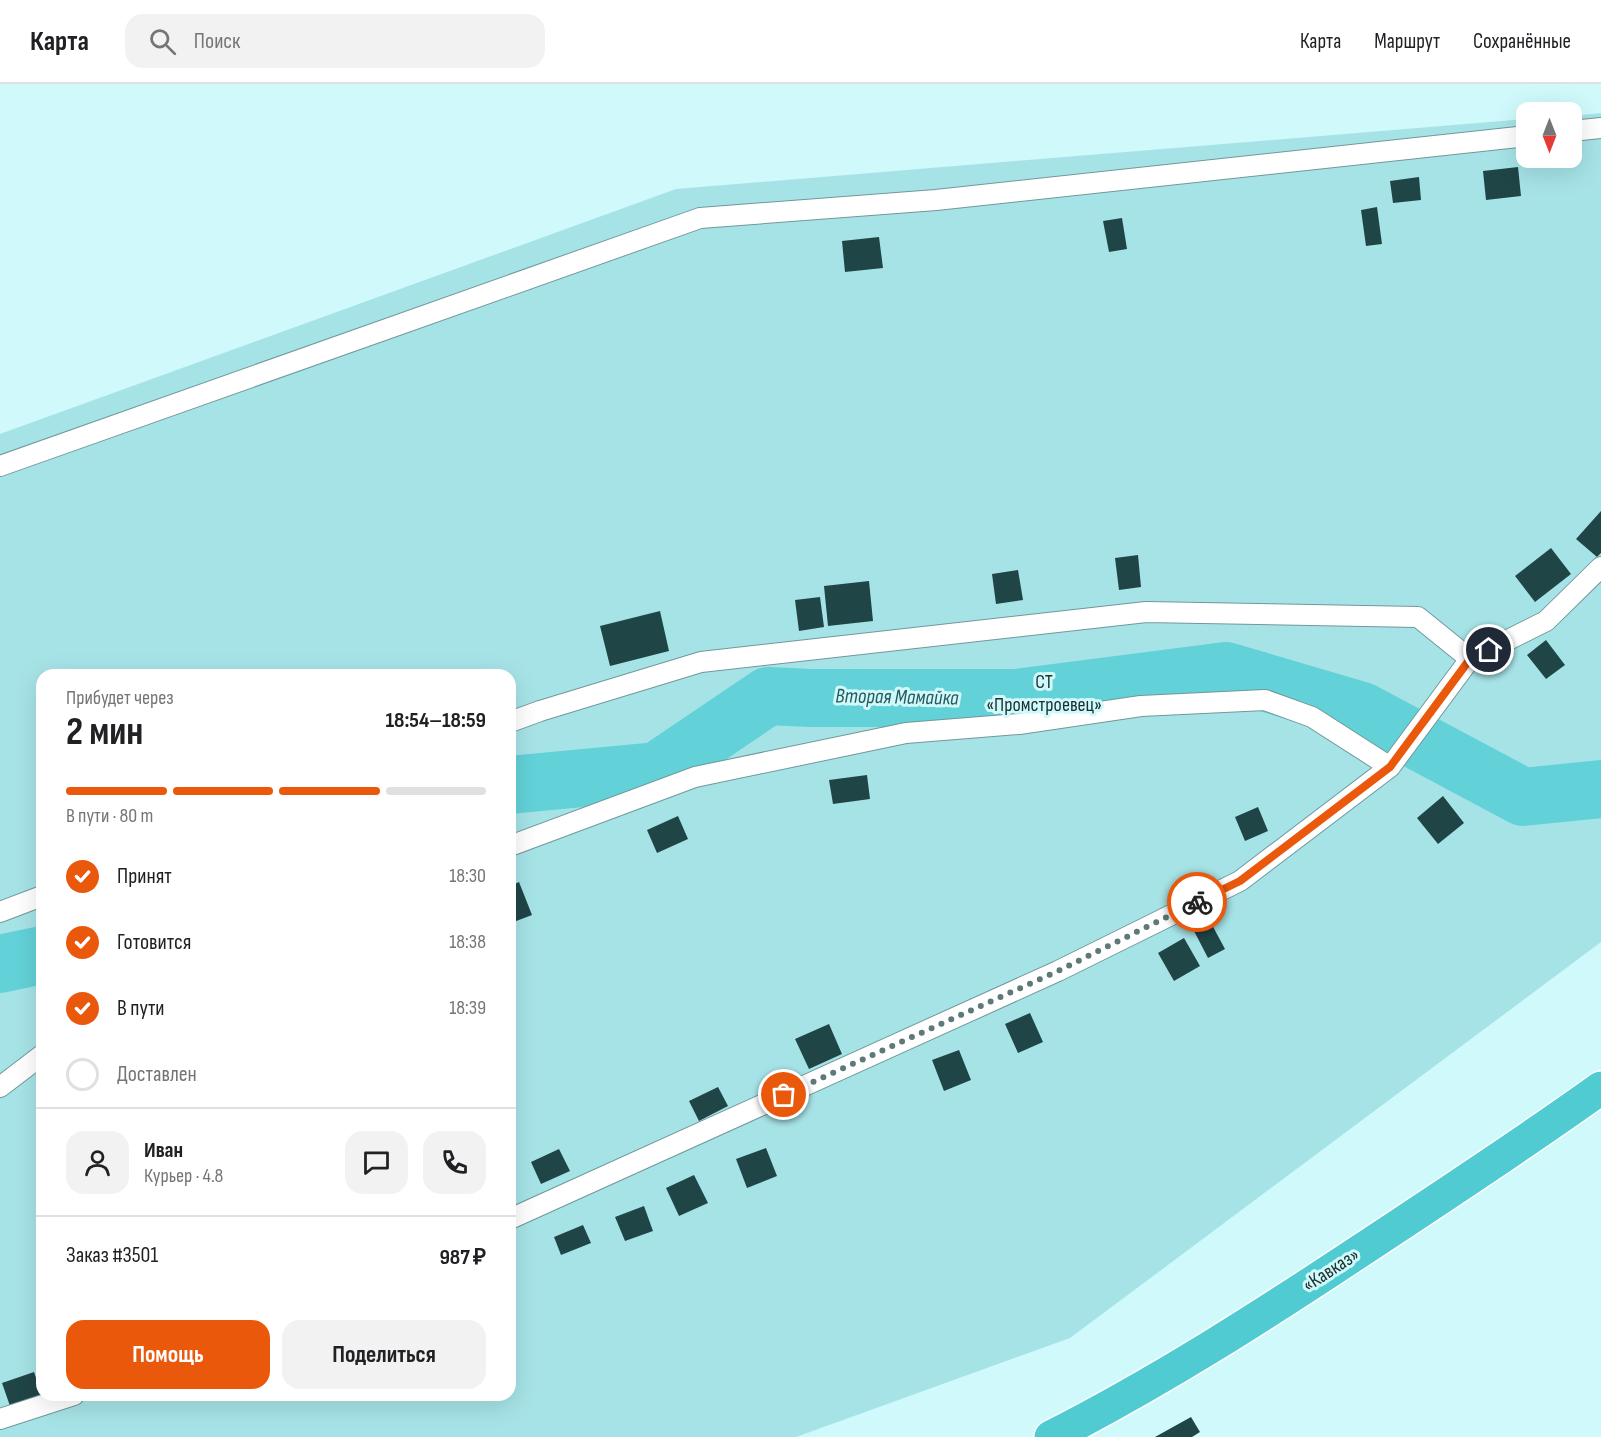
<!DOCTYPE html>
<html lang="ru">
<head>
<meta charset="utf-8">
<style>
	:root { --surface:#fff; --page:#f2f2f2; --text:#202124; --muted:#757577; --line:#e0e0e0; --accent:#ea580c }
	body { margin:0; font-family:"Sofia Sans Condensed",sans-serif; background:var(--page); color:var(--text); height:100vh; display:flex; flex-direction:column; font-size:22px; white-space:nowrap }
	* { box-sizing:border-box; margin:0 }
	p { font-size:20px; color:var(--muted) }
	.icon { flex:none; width:33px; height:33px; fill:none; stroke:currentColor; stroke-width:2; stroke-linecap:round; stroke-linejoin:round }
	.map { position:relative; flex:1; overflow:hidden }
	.sheet { position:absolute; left:36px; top:585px; width:480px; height:732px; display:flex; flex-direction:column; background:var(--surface); border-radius:18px; box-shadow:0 6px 24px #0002 }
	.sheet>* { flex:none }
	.needle { width:39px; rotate:180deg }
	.tools { position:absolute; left:1516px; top:18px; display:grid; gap:12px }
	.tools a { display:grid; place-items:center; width:66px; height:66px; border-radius:12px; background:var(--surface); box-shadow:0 6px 24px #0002; font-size:30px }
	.pin { position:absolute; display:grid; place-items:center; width:51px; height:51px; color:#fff; margin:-26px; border:3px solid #fff; border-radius:50%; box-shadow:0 2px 6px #0007 }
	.courier { position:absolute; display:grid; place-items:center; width:60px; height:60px; margin:-30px; border:4px solid #ea580c; border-radius:50%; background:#fff; color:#222; box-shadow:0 2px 8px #0007 }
	.overview em { font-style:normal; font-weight:700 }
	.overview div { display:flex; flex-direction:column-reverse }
	.overview { display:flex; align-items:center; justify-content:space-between; height:102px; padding:0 30px }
	h1 { font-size:39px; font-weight:700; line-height:45px }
	.bar { display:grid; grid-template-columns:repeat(4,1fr); gap:9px 6px; align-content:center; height:72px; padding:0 30px }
	.bar i { height:8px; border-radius:4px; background:var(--line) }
	.bar .on { background:var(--accent) }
	.bar p { grid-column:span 4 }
	.line { display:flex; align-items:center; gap:15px; padding:0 30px; border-top:2px solid var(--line) }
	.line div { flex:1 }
	.round { display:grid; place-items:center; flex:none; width:63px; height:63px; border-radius:18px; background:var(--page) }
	ol { padding:0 30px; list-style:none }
	li { display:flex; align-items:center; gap:18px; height:66px }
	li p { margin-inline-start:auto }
	li .icon { padding:6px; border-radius:50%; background:var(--accent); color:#fff; stroke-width:4 }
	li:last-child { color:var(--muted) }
	li i { width:33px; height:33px; border:3px solid var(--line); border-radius:50% }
	.action { display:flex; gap:12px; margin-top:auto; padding:12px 30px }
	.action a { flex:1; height:69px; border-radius:18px; background:var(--accent); color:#fff; font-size:24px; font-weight:700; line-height:69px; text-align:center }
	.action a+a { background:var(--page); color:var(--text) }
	header { display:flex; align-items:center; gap:36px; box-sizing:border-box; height:84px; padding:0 30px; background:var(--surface); border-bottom:2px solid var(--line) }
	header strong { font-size:28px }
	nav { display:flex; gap:33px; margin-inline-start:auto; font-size:21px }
	.search { width:420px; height:54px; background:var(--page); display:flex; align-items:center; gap:15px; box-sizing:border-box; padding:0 21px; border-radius:18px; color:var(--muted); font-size:22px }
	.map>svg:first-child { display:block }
	.green { fill:#a6e3e7; fill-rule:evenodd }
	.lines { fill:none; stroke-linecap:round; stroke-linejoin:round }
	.river { stroke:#62d1d8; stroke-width:58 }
	.building { fill:#204547 }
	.lane-casing { stroke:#71989a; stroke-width:22 }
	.highway-casing { stroke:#fff; stroke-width:36 }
	.lane { stroke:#fff; stroke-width:20 }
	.highway { stroke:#50cbd2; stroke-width:33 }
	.done { stroke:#5f7879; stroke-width:6; stroke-dasharray:0 10.8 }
	.route { stroke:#ea580c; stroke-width:8 }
	.labels { text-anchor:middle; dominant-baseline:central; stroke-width:6; stroke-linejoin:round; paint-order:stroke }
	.park-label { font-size:20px; fill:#1b2f30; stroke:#cff9fb }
	.street-label { font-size:20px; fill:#223233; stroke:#cff9fb }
	.water-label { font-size:21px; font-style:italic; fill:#295a5d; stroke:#cff9fb }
</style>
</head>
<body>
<header>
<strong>Карта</strong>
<div class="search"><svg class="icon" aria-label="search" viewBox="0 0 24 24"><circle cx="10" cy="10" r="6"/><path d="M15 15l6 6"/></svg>Поиск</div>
<nav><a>Карта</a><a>Маршрут</a><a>Сохранённые</a></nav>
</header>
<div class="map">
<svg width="1601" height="1353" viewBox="0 0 1601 1353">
	<rect width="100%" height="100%" fill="#cff9fb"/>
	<path class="green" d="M1601 29V858L1070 1254 796 1353H0V350L676 105 1527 35V74H1572V32ZM42 591H510V1311H42Z"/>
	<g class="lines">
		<path class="river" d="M510 701 657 687 768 612 811 614H1016L1226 587 1362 627 1523 713 1601 705
			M0 880 42 871"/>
	</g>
	<path class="building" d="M1518 83 1521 112 1486 116 1483 87Z
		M1419 93 1421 116 1393 119 1390 97Z
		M1377 123 1382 160 1366 162 1361 126Z
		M1122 134 1127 165 1109 168 1103 137Z
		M879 153 883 184 845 188 842 157Z
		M1601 427V469L1597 473 1576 455Z
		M1551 464 1571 490 1535 518 1515 492Z
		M1138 471 1141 503 1119 506 1115 474Z
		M1018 486 1023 516 996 520 992 490Z
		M869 497 873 537 828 542 824 502Z
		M820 513 824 543 799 547 795 516Z
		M660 527 669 567 610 582 600 542Z
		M1546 556 1565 581 1546 595 1527 571Z
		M867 691 870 715 833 720 829 696Z
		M1443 712 1464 739 1438 760 1417 734Z
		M1258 723 1268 747 1245 757 1235 733Z
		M678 732 688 755 657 769 647 746Z
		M519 798 532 831 511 839 510 802Z
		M1211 839 1225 865 1208 874 1194 847Z
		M1184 854 1200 882 1174 897 1158 869Z
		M1030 929 1043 958 1018 969 1005 940Z
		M829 940 842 970 809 985 795 955Z
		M959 966 971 996 944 1007 932 976Z
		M718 1003 728 1022 699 1037 689 1017Z
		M766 1064 777 1092 747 1104 736 1075Z
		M559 1065 570 1087 541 1100 531 1078Z
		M694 1091 708 1119 679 1132 666 1104Z
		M644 1122 653 1147 625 1157 615 1133Z
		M583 1141 591 1159 561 1171 554 1153Z
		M34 1288 42 1311 10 1322 2 1299Z
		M1191 1333 1200 1348 1192 1353H1155Z"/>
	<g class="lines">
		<g class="lane-casing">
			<path id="lane" d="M1572 47 1601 44
				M0 382 700 134 936 116 1527 52
				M510 638 540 627 701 578 1146 528 1418 533 1470 575
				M510 762 695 693 906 649 1019 640 1141 622 1265 616 1312 633 1390 683
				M0 828 42 812
				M0 1003 42 971
				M510 1135 1058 887 1240 797 1390 683 1470 575 1546 537 1601 483
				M0 1335 74 1311"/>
		</g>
		<g class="highway-casing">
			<path id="highway" d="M1051 1353C1159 1298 1262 1232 1363 1165 1443 1112 1523 1060 1601 1004"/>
		</g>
		<use href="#lane" class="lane"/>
		<use href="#highway" class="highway"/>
	</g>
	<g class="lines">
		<path class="done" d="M784 1011 1058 887 1197 818"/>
		<path class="route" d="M1197 818 1240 797 1390 683 1470 575 1489 566"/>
	</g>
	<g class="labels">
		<g class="park-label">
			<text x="1044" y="598">СТ<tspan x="1044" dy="23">«Промстроевец»</tspan></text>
		</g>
		<g class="street-label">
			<text transform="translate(1331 1186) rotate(-33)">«Кавказ»</text>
		</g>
		<g class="water-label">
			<text transform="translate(897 613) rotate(1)">Вторая Мамайка</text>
		</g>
	</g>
</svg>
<div class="tools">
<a><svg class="needle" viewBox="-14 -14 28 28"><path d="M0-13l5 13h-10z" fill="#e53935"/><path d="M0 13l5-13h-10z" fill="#757577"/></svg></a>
</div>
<div class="pin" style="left:784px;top:1011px;background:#ea580c"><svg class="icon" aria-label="bag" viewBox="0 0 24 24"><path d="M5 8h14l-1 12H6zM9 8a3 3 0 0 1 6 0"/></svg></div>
<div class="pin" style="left:1489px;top:566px;background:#1f2937"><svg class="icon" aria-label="home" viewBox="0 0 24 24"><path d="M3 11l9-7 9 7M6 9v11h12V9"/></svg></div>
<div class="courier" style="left:1197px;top:818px"><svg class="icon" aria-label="bike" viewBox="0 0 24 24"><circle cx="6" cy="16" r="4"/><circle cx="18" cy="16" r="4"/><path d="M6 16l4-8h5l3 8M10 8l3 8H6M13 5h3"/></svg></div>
<section class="sheet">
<div class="overview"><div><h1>2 мин</h1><p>Прибудет через</p></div><em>18:54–18:59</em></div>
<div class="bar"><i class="on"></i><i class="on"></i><i class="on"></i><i></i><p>В пути · 80 m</p></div>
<ol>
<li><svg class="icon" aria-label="check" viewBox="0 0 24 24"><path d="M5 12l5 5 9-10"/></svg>Принят<p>18:30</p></li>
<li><svg class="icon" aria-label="check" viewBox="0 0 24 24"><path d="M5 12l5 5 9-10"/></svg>Готовится<p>18:38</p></li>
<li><svg class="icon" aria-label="check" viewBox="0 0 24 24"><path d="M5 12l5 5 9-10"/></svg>В пути<p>18:39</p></li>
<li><i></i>Доставлен</li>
</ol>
<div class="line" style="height:108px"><a class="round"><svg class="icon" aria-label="person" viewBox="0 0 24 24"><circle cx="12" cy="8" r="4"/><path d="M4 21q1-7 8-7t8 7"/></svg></a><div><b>Иван</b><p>Курьер · 4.8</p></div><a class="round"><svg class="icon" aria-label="chat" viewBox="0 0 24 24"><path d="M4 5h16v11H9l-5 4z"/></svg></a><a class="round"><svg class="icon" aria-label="phone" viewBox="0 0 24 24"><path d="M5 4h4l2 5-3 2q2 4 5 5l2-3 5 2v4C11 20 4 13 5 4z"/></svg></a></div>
<div class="line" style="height:78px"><div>Заказ #3501</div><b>987 ₽</b></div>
<div class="action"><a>Помощь</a><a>Поделиться</a></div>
</section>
</div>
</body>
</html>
